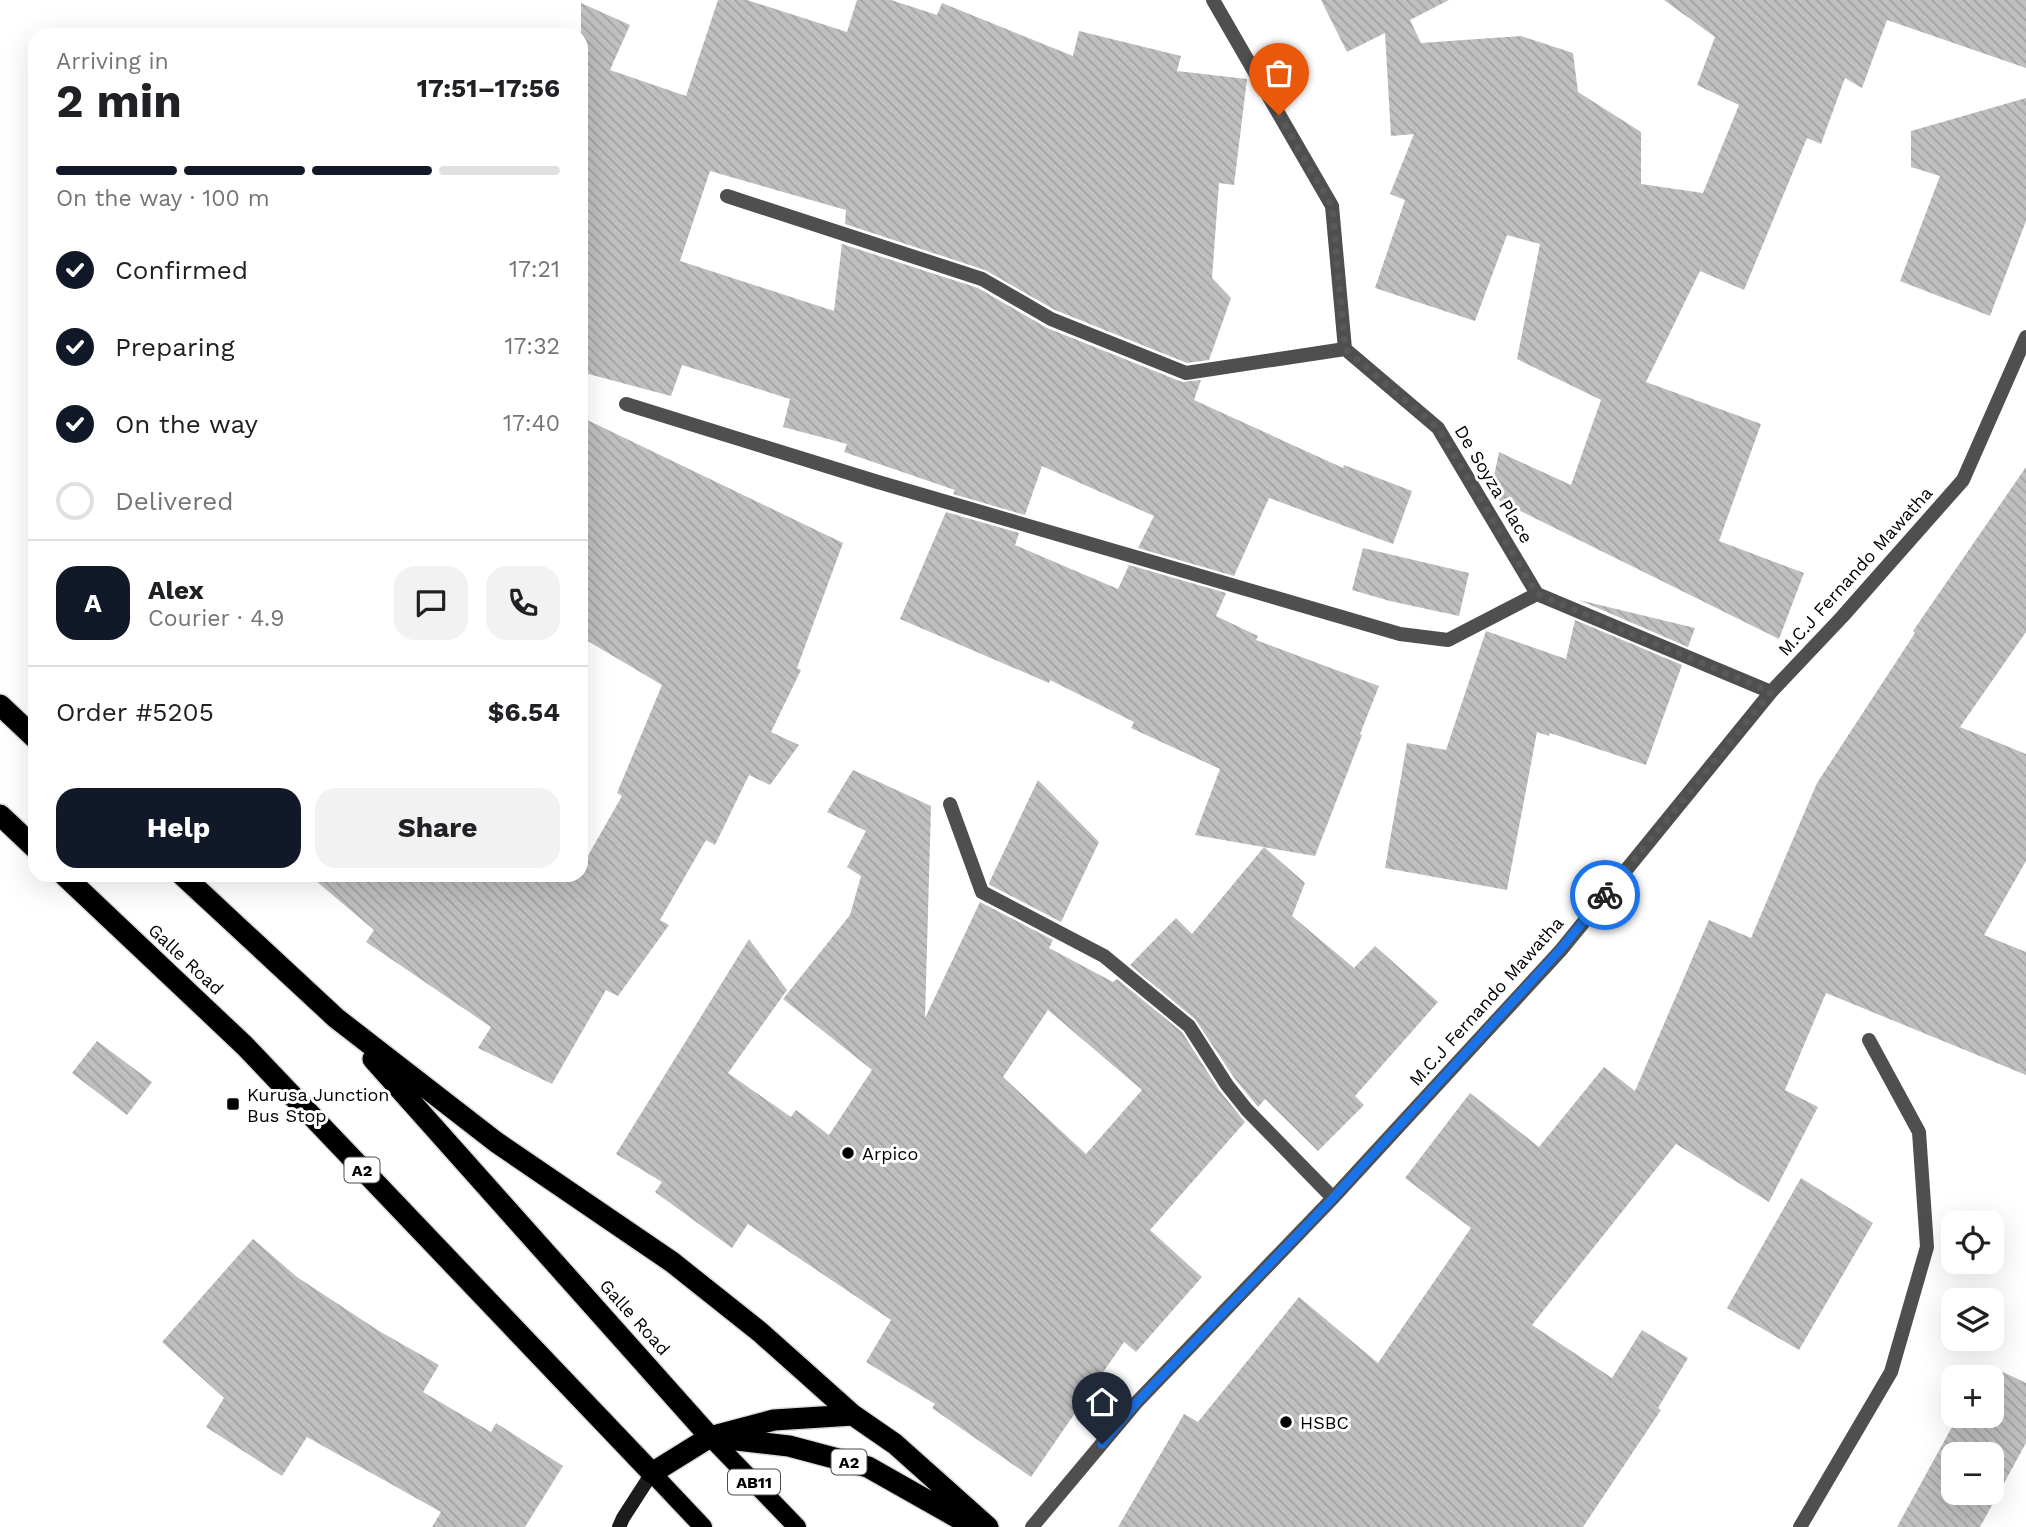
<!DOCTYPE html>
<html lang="en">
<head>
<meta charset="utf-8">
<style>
	:root { --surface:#fff; --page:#f2f2f2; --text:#202124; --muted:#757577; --line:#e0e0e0; --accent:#111827 }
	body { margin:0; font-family:"Work Sans",sans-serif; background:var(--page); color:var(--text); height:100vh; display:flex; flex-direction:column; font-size:26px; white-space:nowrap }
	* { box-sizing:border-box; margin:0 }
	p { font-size:23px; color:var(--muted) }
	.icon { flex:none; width:38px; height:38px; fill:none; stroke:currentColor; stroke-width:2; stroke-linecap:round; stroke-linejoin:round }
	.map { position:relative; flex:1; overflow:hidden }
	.drawer { position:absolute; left:28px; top:28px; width:560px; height:854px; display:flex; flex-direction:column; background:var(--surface); border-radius:21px; box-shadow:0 7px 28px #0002 }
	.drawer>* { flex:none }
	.fabs { position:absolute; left:1941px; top:1211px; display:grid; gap:14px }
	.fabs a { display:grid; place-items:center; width:63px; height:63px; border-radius:14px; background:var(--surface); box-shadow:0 7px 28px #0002; font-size:35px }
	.pin { position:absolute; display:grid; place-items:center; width:60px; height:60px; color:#fff; margin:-72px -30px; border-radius:50% 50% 50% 0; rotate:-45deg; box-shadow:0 0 7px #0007 }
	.pin .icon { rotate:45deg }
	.courier { position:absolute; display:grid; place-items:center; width:70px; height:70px; margin:-35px; border:5px solid #1a73e8; border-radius:50%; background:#fff; color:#222; box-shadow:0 2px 9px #0007 }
	.summary em { font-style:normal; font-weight:700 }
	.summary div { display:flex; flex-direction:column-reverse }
	.summary { display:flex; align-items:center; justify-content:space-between; height:119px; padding:0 28px }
	h1 { font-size:46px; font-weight:700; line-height:52px }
	.bar { display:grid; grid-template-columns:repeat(4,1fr); gap:10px 7px; align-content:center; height:84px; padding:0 28px }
	.bar i { height:9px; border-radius:5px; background:var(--line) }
	.bar .selected { background:var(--accent) }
	.bar p { grid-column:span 4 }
	.line { display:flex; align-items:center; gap:18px; padding:0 28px; border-top:2px solid var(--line) }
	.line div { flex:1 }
	.round { display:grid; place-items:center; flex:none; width:74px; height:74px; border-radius:21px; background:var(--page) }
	ol { padding:0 28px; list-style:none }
	li { display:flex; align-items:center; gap:21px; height:77px }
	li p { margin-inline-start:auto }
	li .icon { padding:7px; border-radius:50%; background:var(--accent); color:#fff; stroke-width:4 }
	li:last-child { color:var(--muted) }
	li i { width:38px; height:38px; border:4px solid var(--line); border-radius:50% }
	.button { display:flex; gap:14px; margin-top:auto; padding:14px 28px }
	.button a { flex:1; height:80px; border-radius:21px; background:var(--accent); color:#fff; font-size:28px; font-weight:700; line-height:80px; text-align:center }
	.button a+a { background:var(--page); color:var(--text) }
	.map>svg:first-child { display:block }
	.building { fill:url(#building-back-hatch); fill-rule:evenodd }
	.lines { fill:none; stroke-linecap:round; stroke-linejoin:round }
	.primary-casing { stroke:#dbdbdb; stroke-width:21 }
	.highway-casing { stroke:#dbdbdb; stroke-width:24 }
	.street { stroke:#4f4f4f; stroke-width:14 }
	.secondary { stroke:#1c1c1c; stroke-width:14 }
	.primary { stroke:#000; stroke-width:18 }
	.highway { stroke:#000; stroke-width:21 }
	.done { stroke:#595959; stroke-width:7; stroke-dasharray:0 12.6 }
	.route { stroke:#1a73e8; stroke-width:9 }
	.poi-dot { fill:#000; stroke:#fff; stroke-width:2.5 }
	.labels { text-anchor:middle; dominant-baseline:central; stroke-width:6; stroke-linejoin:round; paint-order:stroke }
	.shield { fill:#fff; stroke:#4c4c4c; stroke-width:2 }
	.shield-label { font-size:16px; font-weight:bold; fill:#000 }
	.street-label { font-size:18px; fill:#000; stroke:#fff }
	.poi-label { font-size:18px; fill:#000; stroke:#fff; text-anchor:start }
</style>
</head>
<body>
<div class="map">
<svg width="2026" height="1527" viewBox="0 0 2026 1527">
	<defs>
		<pattern id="building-back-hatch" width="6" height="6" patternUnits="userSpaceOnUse" patternTransform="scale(1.75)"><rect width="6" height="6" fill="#bfbfbf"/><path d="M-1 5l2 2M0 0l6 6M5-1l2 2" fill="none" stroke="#a2a2a2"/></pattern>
	</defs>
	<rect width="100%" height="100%" fill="#fff"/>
	<path class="building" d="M718 0H747L847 32 857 0H891L937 15 942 3 1073 56 1079 31 1181 56 1177 71 1247 79 1234 185 1219 183 1212 278 1231 298 1209 360 1187 363 1055 310 985 270 845 224 846 210 710 171 680 261 834 311 842 244 978 288 1047 328 1182 382 1201 380 1194 400 1343 468 1344 465 1412 491 1393 544 1269 498 1234 576 1138 548 1154 516 1042 466 1025 515 953 494 955 490 844 452 847 444 783 427 790 399 682 365 671 396 581 372V3L630 25 610 70 686 96Z
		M1321 0H1449L1410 20 1421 43 1521 36 1573 53 1578 92 1641 132V184L1703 193 1739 105 1697 85 1715 37 1664 0H2026V68L1887 20 1862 88 1845 78 1821 144 1807 138 1744 290 1700 271 1646 382 1761 424 1719 541 1804 573 1779 639 1490 496 1499 452 1571 485 1601 400 1517 359 1540 244 1507 235 1475 321 1375 288 1405 200 1390 194 1414 134 1391 136 1385 33 1347 52Z
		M2026 98V221L1990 316 1900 281 1940 176 1911 167V131Z
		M581 417 843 543 797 668 801 670 771 732 799 745 770 785 749 775 715 845 706 840 660 920 669 925 618 996 606 990 552 1084 478 1048 491 1027 366 942 374 930 309 875H581V868L622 796 617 793 662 685 581 637Z
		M2026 467V632L1960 727 2026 754V861L1984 935 2026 952V1075L1826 993 1785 1090 1818 1107 1769 1202 1676 1144 1532 1325 1612 1378 1642 1330 1688 1358 1658 1408 1661 1410 1583 1527H1118L1184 1414 1198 1422 1299 1297 1378 1363 1471 1228 1405 1178 1470 1093 1539 1147 1604 1067 1635 1091 1709 920 1751 938 1817 783 1915 633 1913 631Z
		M946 512 1019 533 1015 545 1118 589 1129 565 1226 593 1216 616 1258 636 1256 640 1379 686 1360 734 1362 735 1315 856 1195 835 1220 769 1131 728 1134 722 1050 680 1049 683 900 619Z
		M1363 548 1469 573 1459 616 1390 601 1352 590Z
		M1579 600 1695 628 1688 647Z
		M1575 620 1682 665 1646 765 1550 733 1549 736 1537 732 1507 890 1385 868 1407 743 1446 750 1486 631 1566 659Z
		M853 770 931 806 925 1018 980 902 1053 940 1049 948 1113 982 1117 979 1182 1032 1219 1090 1245 1122 1150 1230 1202 1277 1136 1352 1124 1342 1031 1477 932 1408 935 1404 866 1362 891 1320 748 1224 732 1248 655 1192 662 1182 616 1154 749 939 787 990 728 1073 791 1117 796 1110 829 1135 872 1070 783 999 850 915 861 876 847 867 866 831 827 812ZM1048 1010 1142 1090 1086 1154 1003 1077Z
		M1038 780 1099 842 1061 922 990 885 989 883Z
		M1264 847 1305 883 1292 916 1354 968 1375 946 1438 1002 1355 1096 1364 1105 1318 1151 1265 1099 1258 1107 1235 1079 1195 1019 1130 965 1176 918 1192 934Z
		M97 1041 152 1082 127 1115 72 1073Z
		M1801 1178 1873 1223 1799 1350 1727 1308Z
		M253 1239 297 1277 379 1331 439 1365 423 1392 491 1432 496 1423 563 1466 525 1527H432L441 1512 307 1437 282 1476 206 1427 224 1398 162 1342Z
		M1988 1365 2026 1383V1443L1980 1527H1897L1958 1416H1992V1377H1983ZM1953 1454H1992V1493H1953Z"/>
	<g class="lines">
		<g class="primary-casing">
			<path id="primary" d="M710 1437 797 1527
				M652 1473 703 1527"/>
		</g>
		<g class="highway-casing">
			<path id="highway" d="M0 705 35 738
				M0 815 35 848
				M64 875 245 1046 652 1473 710 1437 774 1420 853 1415
				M182 875 336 1018 496 1142 672 1262 760 1332 853 1415 895 1444 988 1527
				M373 1059 710 1437 789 1446 868 1467 974 1527"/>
		</g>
		<path class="street" d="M1213 0 1332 206 1345 349 1438 428 1537 594 1771 692
			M727 196 982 279 1051 319 1186 373 1345 349
			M626 404 878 482 1400 634 1448 640 1537 594
			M950 804 982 892 1104 956 1189 1026 1227 1085 1247 1110 1333 1198
			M1032 1527 1136 1403 1333 1198 1561 950 1771 692 1842 617 1963 480 2026 337
			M1800 1527 1891 1372 1927 1247 1919 1132 1869 1040"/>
		<path class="secondary" d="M619 1527 623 1518 652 1473"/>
		<use href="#primary" class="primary"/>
		<use href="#highway" class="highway"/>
	</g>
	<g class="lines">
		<path class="done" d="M1279 115 1332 206 1345 349 1438 428 1537 594 1771 692 1605 895"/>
		<path class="route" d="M1102 1444 1136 1403 1333 1198 1560 950 1605 895"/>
	</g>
	<g class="poi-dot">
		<rect x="226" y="1097" width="14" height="14" rx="3.5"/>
		<circle cx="848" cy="1153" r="7"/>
		<circle cx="1286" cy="1422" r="7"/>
	</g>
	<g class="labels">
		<g class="shield">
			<rect x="344.5" y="1157.5" width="35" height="25" rx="5"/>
			<rect x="831.5" y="1449.5" width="35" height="25" rx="5"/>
			<rect x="728" y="1469.5" width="52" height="25" rx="5"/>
		</g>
		<g class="shield-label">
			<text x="362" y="1170">A2</text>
			<text x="849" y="1462">A2</text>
			<text x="754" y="1482">AB11</text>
		</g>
		<g class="street-label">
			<text transform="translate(1494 484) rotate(59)">De Soyza Place</text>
			<text transform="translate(1855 571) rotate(-48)">M.C.J Fernando Mawatha</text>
			<text transform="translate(186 959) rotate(43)">Galle Road</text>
			<text transform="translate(1486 1001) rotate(-48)">M.C.J Fernando Mawatha</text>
			<text transform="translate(635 1317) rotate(48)">Galle Road</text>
		</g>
		<g class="poi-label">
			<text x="247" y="1094">Kurusa Junction<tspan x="247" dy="21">Bus Stop</tspan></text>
			<text x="862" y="1153">Arpico</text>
			<text x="1300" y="1422">HSBC</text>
		</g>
	</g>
</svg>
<div class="fabs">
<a><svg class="icon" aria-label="locate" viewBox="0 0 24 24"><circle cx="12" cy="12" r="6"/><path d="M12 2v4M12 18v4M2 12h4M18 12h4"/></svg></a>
<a><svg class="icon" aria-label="layers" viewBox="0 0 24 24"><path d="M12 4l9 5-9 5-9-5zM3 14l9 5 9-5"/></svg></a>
<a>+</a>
<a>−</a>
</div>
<div class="pin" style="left:1279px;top:115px;background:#ea580c"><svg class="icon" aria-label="bag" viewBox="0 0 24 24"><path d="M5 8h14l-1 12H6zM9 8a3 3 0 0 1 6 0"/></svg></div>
<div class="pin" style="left:1102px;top:1444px;background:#1f2937"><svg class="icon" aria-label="home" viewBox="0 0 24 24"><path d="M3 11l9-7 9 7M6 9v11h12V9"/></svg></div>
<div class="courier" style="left:1605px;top:895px"><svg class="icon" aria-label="bike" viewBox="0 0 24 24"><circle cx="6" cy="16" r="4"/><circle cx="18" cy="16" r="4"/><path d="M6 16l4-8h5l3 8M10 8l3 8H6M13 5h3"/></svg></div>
<section class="drawer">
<div class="summary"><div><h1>2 min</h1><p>Arriving in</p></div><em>17:51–17:56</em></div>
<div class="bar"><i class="selected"></i><i class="selected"></i><i class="selected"></i><i></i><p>On the way · 100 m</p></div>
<ol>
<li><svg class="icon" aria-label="check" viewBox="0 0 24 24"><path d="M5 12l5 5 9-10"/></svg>Confirmed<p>17:21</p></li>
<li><svg class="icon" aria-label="check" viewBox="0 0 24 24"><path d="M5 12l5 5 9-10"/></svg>Preparing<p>17:32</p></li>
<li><svg class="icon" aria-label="check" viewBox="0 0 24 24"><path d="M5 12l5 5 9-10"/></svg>On the way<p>17:40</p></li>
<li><i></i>Delivered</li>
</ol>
<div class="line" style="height:126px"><b class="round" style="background:var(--accent);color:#fff">A</b><div><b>Alex</b><p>Courier · 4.9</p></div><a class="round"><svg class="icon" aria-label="chat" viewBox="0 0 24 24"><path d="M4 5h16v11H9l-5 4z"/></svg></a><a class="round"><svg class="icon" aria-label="phone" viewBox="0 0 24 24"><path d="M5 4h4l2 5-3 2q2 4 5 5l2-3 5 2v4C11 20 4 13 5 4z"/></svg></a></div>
<div class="line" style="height:91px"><div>Order #5205</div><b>$6.54</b></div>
<div class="button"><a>Help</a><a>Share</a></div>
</section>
</div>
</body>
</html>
